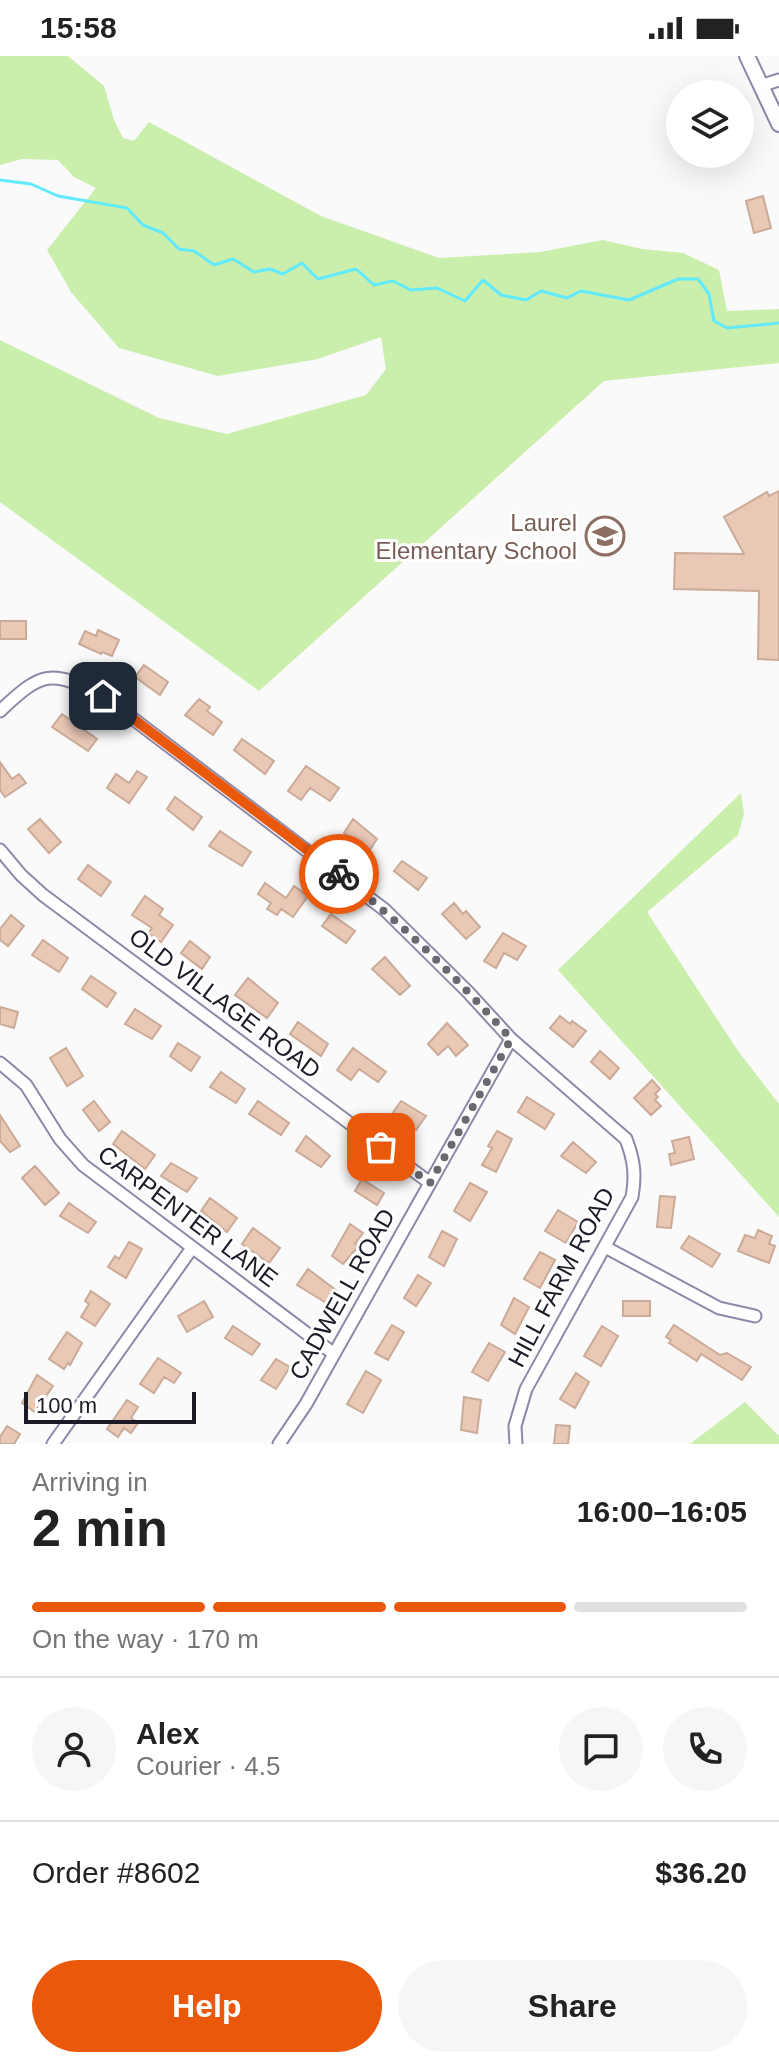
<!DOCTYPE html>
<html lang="en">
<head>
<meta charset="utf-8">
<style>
	:root { --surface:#fff; --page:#f6f6f6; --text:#222; --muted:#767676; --line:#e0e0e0; --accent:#ea580c }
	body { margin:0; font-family:Arial,sans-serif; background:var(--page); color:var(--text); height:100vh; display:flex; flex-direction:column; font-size:30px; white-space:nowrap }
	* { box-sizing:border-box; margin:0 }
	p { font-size:26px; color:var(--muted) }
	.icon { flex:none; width:44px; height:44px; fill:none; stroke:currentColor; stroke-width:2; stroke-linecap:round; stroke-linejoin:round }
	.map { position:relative; height:1388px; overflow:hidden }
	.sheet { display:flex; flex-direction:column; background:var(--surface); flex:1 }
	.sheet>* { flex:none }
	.fabs { position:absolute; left:666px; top:24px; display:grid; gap:16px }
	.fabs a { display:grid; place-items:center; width:88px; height:88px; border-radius:50%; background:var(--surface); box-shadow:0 8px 32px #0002; font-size:40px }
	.scale { position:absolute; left:24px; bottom:20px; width:172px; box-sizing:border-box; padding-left:8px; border:4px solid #1c1a26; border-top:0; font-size:22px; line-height:28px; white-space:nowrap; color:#1c1a26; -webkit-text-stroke:6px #fff; paint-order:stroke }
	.pin { position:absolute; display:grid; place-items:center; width:68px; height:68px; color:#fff; margin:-34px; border-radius:16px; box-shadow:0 4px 12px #0006 }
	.courier { position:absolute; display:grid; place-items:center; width:80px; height:80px; margin:-40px; border:6px solid #ea580c; border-radius:50%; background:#fff; color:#222; box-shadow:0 2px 10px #0007 }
	.head em { font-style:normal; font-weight:700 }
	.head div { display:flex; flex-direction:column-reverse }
	.head { display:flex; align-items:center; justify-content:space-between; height:136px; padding:0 32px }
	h1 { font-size:52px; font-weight:700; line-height:60px }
	.bar { display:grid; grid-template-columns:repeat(4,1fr); gap:12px 8px; align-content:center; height:96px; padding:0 32px }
	.bar i { height:10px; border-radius:6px; background:var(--line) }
	.bar .active { background:var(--accent) }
	.bar p { grid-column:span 4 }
	.line { display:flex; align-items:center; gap:20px; padding:0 32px; border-top:2px solid var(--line) }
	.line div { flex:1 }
	.round { display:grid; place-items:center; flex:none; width:84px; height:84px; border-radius:42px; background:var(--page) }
	.action { display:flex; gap:16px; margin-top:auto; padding:16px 32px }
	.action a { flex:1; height:92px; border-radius:48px; background:var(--accent); color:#fff; font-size:32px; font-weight:700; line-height:92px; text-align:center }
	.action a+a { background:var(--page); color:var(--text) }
	.status { display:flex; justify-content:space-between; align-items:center; height:56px; padding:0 40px; background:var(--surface); direction:ltr }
	.status svg { height:22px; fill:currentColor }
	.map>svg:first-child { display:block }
	.green { fill:#caeeab }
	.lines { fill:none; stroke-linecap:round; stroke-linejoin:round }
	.stream { stroke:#61e9fd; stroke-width:3 }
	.building { fill:#eac8b6; stroke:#cbaa98; stroke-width:2 }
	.minor-casing { stroke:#8e88a8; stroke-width:15 }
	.tertiary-casing { stroke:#8e88a8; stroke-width:18 }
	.minor { stroke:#fff; stroke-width:11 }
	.tertiary { stroke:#fff; stroke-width:14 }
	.done { stroke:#6a6870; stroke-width:8; stroke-dasharray:0 14.4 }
	.route { stroke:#ea580c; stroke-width:10 }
	.labels { text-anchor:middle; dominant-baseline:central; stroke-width:6; stroke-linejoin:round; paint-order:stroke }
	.education-label { font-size:24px; fill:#785e54; stroke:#fff; text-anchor:end }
	.street-label { font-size:24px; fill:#1c1a26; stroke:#fff }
</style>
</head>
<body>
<div class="status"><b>15:58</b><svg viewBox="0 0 49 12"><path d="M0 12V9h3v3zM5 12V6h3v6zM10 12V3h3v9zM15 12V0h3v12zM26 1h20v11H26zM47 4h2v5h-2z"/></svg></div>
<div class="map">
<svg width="779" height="1388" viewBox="0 0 779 1388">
	<rect width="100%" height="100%" fill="#fafafa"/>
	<path class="green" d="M0 0H68L104 30 114 64 123 82 134 85 149 66 321 160 439 202 540 196 603 184 642 193 683 197 719 214 727 255 779 253V307L604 325 259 635 0 446V284L159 362 227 378 366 339 386 313 381 281 318 303 218 320 119 292 71 236 47 194 96 132 74 121 58 104 22 103 0 109Z
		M741 737 744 758 738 779 647 856 738 995 779 1048V1161L558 914Z
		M745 1346 779 1380V1388H690Z"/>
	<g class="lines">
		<path class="stream" d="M0 124 31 128 58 140 127 152 143 169 163 177 179 193 194 195 214 209 233 203 254 216 270 213 283 218 302 207 318 223 356 213 374 229 393 225 411 234 437 232 465 245 483 224 501 239 526 244 541 235 567 242 581 235 629 244 678 223H698L709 238 714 265 727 272 779 267"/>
	</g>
	<path class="building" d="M763 140 771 172 754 177 746 145Z
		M779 435V604L758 603 759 535 674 533 675 497 744 498 724 461 767 436 769 440Z
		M0 565H26V583H0Z
		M98 574 119 584 112 600 102 596 101 598 79 588 85 575 96 580Z
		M144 609 168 626 160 639 135 621Z
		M199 643 210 651 207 655 222 666 213 679 185 659Z
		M62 658 97 683 88 695 52 671Z
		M242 683 274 705 265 718 234 694Z
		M0 706 12 723 19 718 26 727 5 741 0 734Z
		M306 710 339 732 330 745 310 732 301 744 288 735Z
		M137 715 147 721 129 747 107 732 116 718 129 727Z
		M175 741 202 761 193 774 167 753Z
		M40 763 61 786 49 797 28 773Z
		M353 763 377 783 369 795 344 777Z
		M220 775 251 796 242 810 209 790Z
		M402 805 427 822 418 834 394 815Z
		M88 809 111 826 101 840 78 823Z
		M265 827 286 842 294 830 308 840 293 861 281 853 277 859 267 853 271 847 258 838Z
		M145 840 163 853 159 859 173 869 161 886 148 877 152 872 132 859Z
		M454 847 463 858 466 855 480 871 466 883 442 858Z
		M331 858 355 875 346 887 322 870Z
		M11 859 24 870 8 890 0 884V873Z
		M503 877 526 890 517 904 504 897 496 912 484 905Z
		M43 884 68 902 59 916 32 899Z
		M190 885 210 901 202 913 181 897Z
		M385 901 410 930 400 939 372 913Z
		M91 920 116 937 107 951 82 933Z
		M248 922 278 947 267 962 235 939Z
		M0 951 18 956 14 972 0 968Z
		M135 953 161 970 152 983 125 968Z
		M560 960 570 968 572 965 586 975 573 991 550 972Z
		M298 966 328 988 321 1000 290 978Z
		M447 967 468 989 456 1000 448 990 438 999 428 988Z
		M178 987 200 1001 191 1015 170 1000Z
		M66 992 83 1020 67 1030 50 1002Z
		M353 992 386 1016 378 1026 359 1013 351 1024 337 1014Z
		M600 995 619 1012 610 1023 591 1006Z
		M221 1016 245 1033 236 1047 210 1031Z
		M652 1024 660 1033 655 1038 658 1041 655 1044 661 1050 651 1059 634 1042Z
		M527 1041 554 1058 545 1073 518 1056Z
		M94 1045 110 1066 99 1075 83 1054Z
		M258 1045 289 1067 281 1079 249 1058Z
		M401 1045 426 1060 416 1074 392 1058Z
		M0 1059 20 1090 10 1096 0 1085Z
		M122 1075 155 1099 145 1113 113 1088Z
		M497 1075 512 1083 496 1116 482 1109 492 1092 488 1090Z
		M306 1080 330 1100 321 1111 296 1095Z
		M689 1081 694 1103 671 1109 669 1098 675 1097 672 1085Z
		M573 1086 596 1106 586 1117 561 1100Z
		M171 1107 197 1122 187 1136 161 1120Z
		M35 1110 59 1137 45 1149 22 1122Z
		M362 1123 384 1137 377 1149 355 1135Z
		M470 1127 487 1136 470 1165 454 1155Z
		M660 1140 675 1141 671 1172 657 1171Z
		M210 1142 237 1162 227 1176 201 1155Z
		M69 1147 96 1166 88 1177 60 1160Z
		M558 1154 578 1166 566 1187 545 1175Z
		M350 1168 363 1177 355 1188 359 1190 343 1208 332 1200Z
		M253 1172 280 1192 269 1207 242 1188Z
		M758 1174 772 1180 769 1188 775 1190 769 1207 738 1195 745 1179 755 1182Z
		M442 1175 457 1183 444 1210 429 1201Z
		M689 1180 720 1198 712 1211 681 1192Z
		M129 1186 142 1193 126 1222 108 1211 115 1200 119 1203Z
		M540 1196 555 1204 540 1232 524 1223Z
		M308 1213 337 1235 328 1248 297 1229Z
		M418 1219 431 1227 416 1250 404 1242Z
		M91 1235 110 1248 95 1270 81 1261 89 1248 85 1245Z
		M514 1242 529 1251 515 1278 501 1269Z
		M204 1245 213 1261 187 1276 178 1260Z
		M623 1245H650V1260H623Z
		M392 1269 404 1276 388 1304 375 1297Z
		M674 1269 720 1299 727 1297 751 1311 742 1324 701 1298 697 1305 669 1287 671 1284 666 1281Z
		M233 1270 260 1288 252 1299 225 1282Z
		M602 1270 618 1280 601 1310 584 1300Z
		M67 1276 82 1287 70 1309 68 1307 64 1313 49 1303Z
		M489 1287 505 1296 488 1325 472 1316Z
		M158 1302 181 1317 174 1327 164 1321 154 1337 140 1328Z
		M276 1303 290 1311 276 1333 261 1324Z
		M366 1315 381 1324 363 1357 347 1348Z
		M576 1317 589 1326 575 1352 560 1343Z
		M37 1319 53 1330 35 1356 22 1347Z
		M464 1341 481 1344 477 1377 461 1374Z
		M127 1344 138 1351 131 1362 138 1367 131 1377 124 1372 118 1381 107 1373Z
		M556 1369 570 1370 568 1388H554Z
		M7 1370 20 1378 14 1388H0V1381Z"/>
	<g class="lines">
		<g class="minor-casing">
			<path id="minor" d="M760 30 779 24
				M0 655C42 615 51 613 103 640L385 854 468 936 511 983 626 1083C634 1104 636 1119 632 1141L526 1333 515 1370 516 1388
				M0 794 21 819 43 839 430 1127
				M0 1007 26 1029 60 1083 83 1109 334 1298
				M605 1191 719 1252 755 1260
				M53 1388 192 1192
				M279 1388 306 1348 511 983"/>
		</g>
		<g class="tertiary-casing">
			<path id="tertiary" d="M747 0 779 68"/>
		</g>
		<use href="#minor" class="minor"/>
		<use href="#tertiary" class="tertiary"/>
	</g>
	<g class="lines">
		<path class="done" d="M339 818C402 867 458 923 511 983L430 1127 381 1091"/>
		<path class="route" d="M103 640 339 818"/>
	</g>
	<defs>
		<g id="school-ring" transform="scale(2)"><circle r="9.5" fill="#fff" stroke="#8d6e63" stroke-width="1.5"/><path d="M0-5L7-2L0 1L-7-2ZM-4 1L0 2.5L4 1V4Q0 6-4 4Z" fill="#8d6e63"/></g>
	</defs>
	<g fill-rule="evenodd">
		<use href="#school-ring" x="605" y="480"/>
	</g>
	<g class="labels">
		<g class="education-label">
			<text x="577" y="466">Laurel<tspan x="577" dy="28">Elementary School</tspan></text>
		</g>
		<g class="street-label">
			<text transform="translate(225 947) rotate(37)">OLD VILLAGE ROAD</text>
			<text transform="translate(188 1160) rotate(37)">CARPENTER LANE</text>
			<text transform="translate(561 1221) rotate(-62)">HILL FARM ROAD</text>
			<text transform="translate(342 1238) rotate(-61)">CADWELL ROAD</text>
		</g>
	</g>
</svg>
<div class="fabs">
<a><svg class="icon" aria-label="layers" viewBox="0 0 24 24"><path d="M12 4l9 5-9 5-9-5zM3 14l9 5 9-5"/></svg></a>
</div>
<div class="scale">100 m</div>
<div class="pin" style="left:381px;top:1091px;background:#ea580c"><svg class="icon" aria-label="bag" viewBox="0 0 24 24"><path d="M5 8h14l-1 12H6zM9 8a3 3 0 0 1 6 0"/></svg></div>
<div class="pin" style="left:103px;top:640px;background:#1f2937"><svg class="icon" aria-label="home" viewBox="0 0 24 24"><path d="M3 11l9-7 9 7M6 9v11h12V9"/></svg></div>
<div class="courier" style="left:339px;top:818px"><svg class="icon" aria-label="bike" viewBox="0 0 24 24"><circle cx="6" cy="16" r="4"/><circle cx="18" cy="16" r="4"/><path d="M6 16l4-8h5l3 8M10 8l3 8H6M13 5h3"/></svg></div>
</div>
<section class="sheet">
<div class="head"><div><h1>2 min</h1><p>Arriving in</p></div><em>16:00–16:05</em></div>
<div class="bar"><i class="active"></i><i class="active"></i><i class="active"></i><i></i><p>On the way · 170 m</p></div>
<div class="line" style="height:144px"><a class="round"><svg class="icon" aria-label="person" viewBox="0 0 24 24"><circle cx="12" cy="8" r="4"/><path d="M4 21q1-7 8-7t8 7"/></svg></a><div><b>Alex</b><p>Courier · 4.5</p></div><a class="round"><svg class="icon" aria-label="chat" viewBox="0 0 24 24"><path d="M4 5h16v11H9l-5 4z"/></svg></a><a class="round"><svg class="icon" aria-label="phone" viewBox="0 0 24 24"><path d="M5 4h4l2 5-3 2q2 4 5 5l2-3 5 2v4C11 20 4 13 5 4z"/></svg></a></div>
<div class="line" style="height:104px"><div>Order #8602</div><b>$36.20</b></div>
<div class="action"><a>Help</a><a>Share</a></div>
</section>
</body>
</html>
